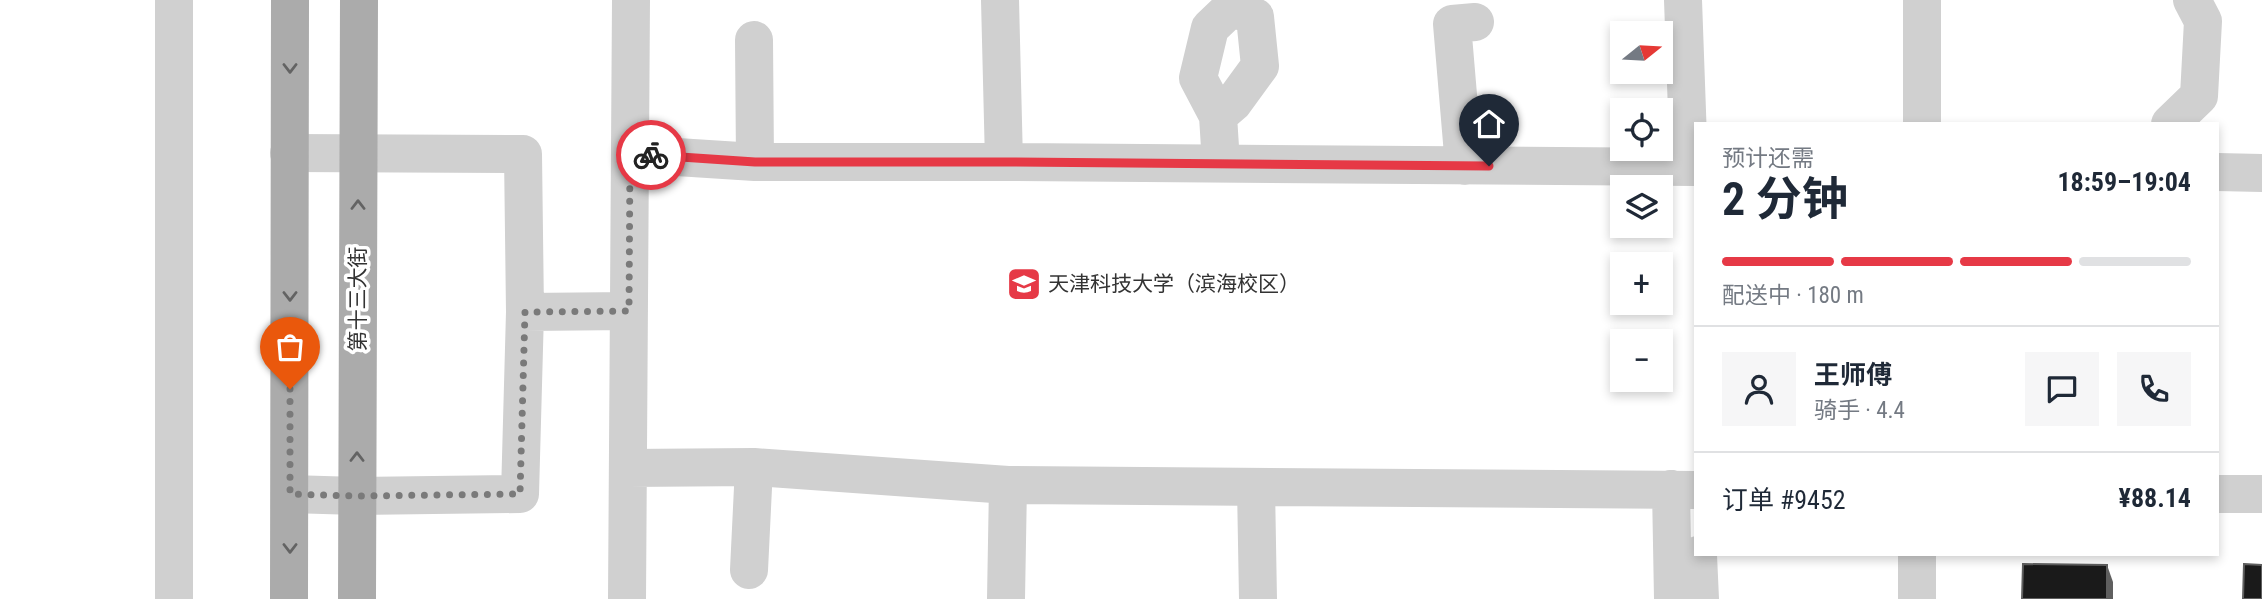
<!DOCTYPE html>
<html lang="zh">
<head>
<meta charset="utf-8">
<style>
	:root { --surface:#fff; --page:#f6f6f7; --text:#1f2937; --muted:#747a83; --line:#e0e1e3; --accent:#e63946 }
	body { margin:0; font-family:"Roboto Condensed","Noto Sans SC",sans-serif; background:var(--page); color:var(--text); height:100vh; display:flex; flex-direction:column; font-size:26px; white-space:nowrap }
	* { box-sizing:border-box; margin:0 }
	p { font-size:23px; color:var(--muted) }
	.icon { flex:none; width:38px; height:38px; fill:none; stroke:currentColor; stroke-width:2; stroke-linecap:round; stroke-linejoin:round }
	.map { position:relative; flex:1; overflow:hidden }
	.sheet { position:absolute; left:1694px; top:122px; width:525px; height:434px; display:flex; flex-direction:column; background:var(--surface); border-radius:0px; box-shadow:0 4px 10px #0003 }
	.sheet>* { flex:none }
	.needle { width:46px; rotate:72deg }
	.buttons { position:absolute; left:1610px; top:21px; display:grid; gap:14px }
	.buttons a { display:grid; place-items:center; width:63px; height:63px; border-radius:0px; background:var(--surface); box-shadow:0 4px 10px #0003; font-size:35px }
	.pin { position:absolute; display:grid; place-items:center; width:60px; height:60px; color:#fff; margin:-72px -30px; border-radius:50% 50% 50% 0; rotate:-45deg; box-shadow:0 0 7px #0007 }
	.pin .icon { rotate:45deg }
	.courier { position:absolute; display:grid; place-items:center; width:70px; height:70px; margin:-35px; border:5px solid #e63946; border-radius:50%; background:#fff; color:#222; box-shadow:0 2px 9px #0007 }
	.summary em { font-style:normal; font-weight:700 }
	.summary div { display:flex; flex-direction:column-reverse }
	.summary { display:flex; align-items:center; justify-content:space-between; height:119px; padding:0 28px }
	h1 { font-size:46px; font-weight:700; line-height:52px }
	.bar { display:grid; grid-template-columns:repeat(4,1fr); gap:10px 7px; align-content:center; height:84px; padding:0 28px }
	.bar i { height:9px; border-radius:5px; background:var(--line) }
	.bar .on { background:var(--accent) }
	.bar p { grid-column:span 4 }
	.line { display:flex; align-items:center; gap:18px; padding:0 28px; border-top:2px solid var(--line) }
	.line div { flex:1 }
	.round { display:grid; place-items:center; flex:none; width:74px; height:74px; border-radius:0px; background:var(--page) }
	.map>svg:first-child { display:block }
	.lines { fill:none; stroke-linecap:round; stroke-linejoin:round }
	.minor { stroke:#d0d0d0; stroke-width:38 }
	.major { stroke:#ababab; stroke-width:38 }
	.shaded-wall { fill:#5f5f5f }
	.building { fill:#1a1a1a; stroke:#5f5f5f; stroke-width:2 }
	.oneway { stroke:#636363 }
	.done { stroke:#7a7a7a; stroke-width:7; stroke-dasharray:0 12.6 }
	.route { stroke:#e63946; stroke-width:9 }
	.labels { text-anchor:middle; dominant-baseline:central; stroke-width:7; stroke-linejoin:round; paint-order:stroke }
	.poi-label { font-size:21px; fill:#333; stroke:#fff; text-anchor:start }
	.street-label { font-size:21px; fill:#333; stroke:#fff }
</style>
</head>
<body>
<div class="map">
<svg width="2262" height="599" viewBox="0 0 2262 599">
	<rect width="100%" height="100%" fill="#fff"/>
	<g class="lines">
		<path class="minor" d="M174 0V599
			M1000 0 1004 162 1696 167
			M1683 0 1689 167
			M1922 0V124
			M754 40 755 162H1004
			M1218 116 1233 103 1260 66 1255 17 1232 7 1210 28 1198 78 1218 116 1221 163
			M2170 124 2199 96 2203 21 2192 0
			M289 153 523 154 525 312 520 494 357 496 290 494
			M630 154 755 162
			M1464 166 1452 24 1475 22
			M2217 172 2262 173
			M525 312 629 311
			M628 468 754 467
			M1256 487 1258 599
			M1671 489 1673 599
			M2217 494H2262
			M1698 555 1700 599
			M749 570 754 467 1008 485
			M627 599 631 0
			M1006 599 1008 485 1696 490
			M1917 599V555"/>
		<path class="major" d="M289 599 290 0
			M357 599 359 0"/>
	</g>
	<path class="shaded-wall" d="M2107 565 2113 582V599H2107Z"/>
	<path class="building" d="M2023 564 2107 565V599H2022Z
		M2244 564 2262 565V599H2243Z"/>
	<defs><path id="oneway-chevron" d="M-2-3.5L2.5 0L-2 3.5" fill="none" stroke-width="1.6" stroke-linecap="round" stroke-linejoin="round" transform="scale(1.75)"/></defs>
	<g class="oneway">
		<use href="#oneway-chevron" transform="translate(290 68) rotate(90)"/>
		<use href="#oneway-chevron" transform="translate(358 205) rotate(-90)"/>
		<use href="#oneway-chevron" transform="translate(290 296) rotate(90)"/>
		<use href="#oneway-chevron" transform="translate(357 457) rotate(-90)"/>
		<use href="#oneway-chevron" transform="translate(290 548) rotate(90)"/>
	</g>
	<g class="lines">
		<path class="done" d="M290 389V494L357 496 520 494 525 312 629 311 630 153 651 155"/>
		<path class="route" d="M651 155 755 162H1004L1489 166"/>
	</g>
	<defs>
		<g id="university-square" transform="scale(1.75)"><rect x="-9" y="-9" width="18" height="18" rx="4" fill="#e63946" stroke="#fff"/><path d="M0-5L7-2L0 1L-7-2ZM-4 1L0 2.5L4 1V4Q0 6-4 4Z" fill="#fff"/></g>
	</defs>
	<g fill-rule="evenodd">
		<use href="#university-square" x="1024" y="284"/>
	</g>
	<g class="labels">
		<g class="poi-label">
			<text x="1048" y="284">天津科技大学（滨海校区）</text>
		</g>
		<g class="street-label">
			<text transform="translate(358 299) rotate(-90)">第十三大街</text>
		</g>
	</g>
</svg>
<div class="buttons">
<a><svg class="needle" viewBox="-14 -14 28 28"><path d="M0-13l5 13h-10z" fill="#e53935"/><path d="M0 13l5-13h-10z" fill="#747a83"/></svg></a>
<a><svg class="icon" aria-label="locate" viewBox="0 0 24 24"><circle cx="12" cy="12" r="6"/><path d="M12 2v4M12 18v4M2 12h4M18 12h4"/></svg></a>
<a><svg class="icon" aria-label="layers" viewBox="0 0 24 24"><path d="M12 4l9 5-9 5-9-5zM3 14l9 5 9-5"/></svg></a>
<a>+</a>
<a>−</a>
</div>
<div class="pin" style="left:290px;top:389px;background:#ea580c"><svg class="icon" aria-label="bag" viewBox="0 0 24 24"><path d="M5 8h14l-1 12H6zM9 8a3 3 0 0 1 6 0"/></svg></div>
<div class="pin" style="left:1489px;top:166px;background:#1f2937"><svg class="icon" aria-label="home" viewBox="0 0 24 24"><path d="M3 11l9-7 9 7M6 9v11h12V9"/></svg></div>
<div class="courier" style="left:651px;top:155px"><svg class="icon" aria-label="bike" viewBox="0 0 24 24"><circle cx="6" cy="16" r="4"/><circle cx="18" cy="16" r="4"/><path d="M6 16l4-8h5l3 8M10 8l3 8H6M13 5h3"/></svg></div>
<section class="sheet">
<div class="summary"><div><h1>2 分钟</h1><p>预计还需</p></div><em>18:59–19:04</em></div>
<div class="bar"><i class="on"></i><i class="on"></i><i class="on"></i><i></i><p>配送中 · 180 m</p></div>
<div class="line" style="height:126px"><a class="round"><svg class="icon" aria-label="person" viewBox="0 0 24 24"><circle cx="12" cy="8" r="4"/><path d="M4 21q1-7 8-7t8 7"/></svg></a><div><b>王师傅</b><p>骑手 · 4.4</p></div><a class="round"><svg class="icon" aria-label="chat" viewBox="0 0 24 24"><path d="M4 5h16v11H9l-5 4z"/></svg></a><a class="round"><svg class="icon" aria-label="phone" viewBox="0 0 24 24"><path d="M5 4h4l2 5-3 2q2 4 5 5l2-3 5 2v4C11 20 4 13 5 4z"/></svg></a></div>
<div class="line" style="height:91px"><div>订单 #9452</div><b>¥88.14</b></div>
</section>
</div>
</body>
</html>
